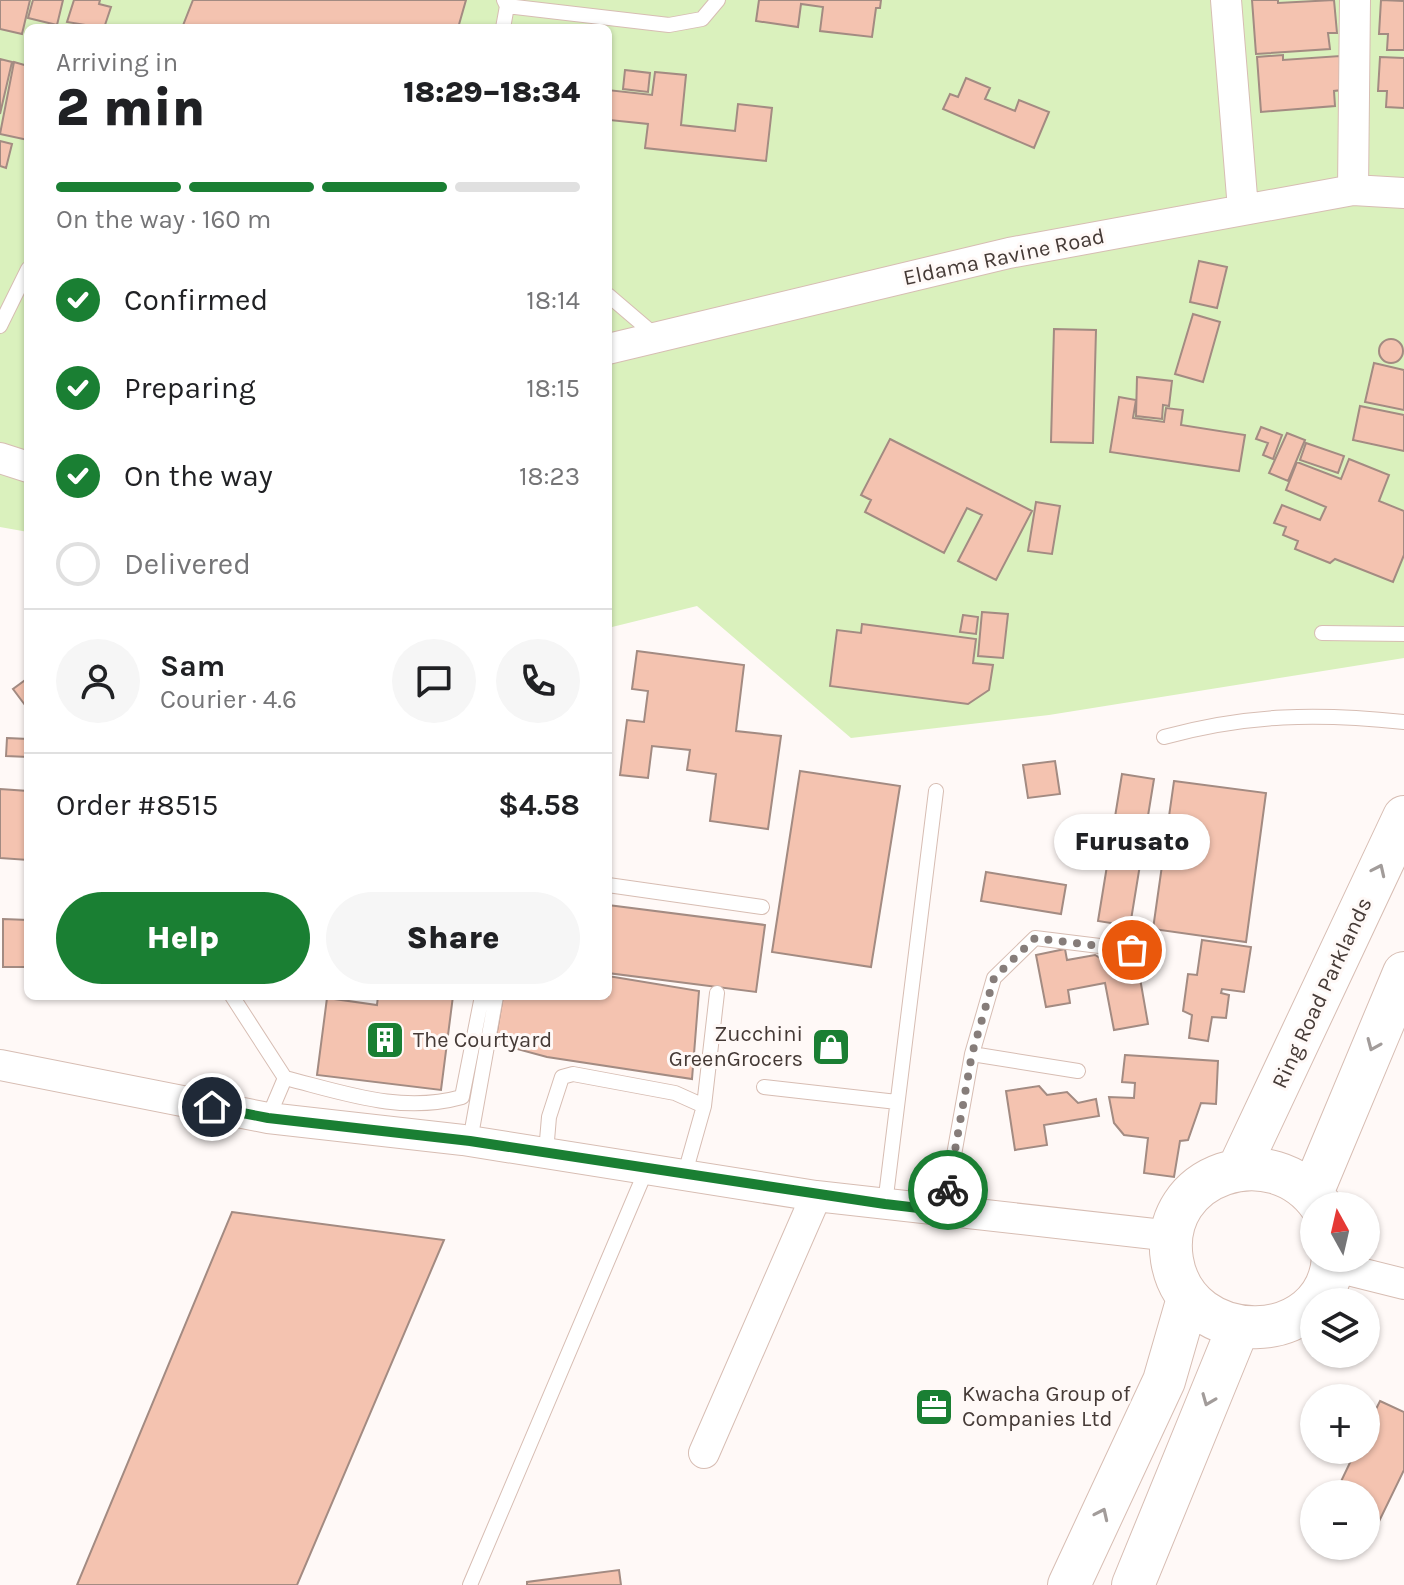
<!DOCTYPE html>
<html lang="en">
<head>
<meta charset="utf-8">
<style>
	:root { --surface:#fff; --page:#f6f6f6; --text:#202124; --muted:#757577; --line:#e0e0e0; --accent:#1a7f33 }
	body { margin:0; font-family:Karla,sans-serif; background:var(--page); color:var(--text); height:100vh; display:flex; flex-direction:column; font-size:30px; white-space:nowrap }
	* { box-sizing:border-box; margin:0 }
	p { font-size:26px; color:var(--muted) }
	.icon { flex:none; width:44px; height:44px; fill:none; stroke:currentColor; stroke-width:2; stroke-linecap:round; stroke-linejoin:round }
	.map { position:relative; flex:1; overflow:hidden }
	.side { position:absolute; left:24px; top:24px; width:588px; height:976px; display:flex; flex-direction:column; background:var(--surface); border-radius:12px; box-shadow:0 2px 6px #0004 }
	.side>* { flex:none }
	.needle { width:52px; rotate:352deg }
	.controls { position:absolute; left:1300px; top:1192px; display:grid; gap:16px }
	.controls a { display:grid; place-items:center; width:80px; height:80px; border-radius:50%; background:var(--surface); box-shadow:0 2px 6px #0004; font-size:40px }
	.pin { position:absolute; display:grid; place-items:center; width:68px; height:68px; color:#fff; margin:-34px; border:4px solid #fff; border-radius:50%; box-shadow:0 2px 8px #0007 }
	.courier { position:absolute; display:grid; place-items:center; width:80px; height:80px; margin:-40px; border:6px solid #1a7f33; border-radius:50%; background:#fff; color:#222; box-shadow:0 2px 10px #0007 }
	.bubble { position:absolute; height:56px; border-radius:28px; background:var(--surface); box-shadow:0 2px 6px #0004; font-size:26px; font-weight:800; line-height:56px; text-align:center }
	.headline em { font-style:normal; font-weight:800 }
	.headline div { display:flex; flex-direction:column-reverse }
	.headline { display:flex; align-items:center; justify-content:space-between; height:136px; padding:0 32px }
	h1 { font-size:52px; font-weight:800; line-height:60px }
	.bar { display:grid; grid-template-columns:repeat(4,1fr); gap:12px 8px; align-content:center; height:96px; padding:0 32px }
	.bar i { height:10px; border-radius:6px; background:var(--line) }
	.bar .on { background:var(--accent) }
	.bar p { grid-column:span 4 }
	.line { display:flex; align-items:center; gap:20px; padding:0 32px; border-top:2px solid var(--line) }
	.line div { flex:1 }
	.round { display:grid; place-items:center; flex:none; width:84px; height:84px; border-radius:42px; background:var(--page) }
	ol { padding:0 32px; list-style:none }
	li { display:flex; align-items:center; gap:24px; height:88px }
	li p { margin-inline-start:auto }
	li .icon { padding:8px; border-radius:50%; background:var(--accent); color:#fff; stroke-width:4 }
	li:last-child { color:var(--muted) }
	li i { width:44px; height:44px; border:4px solid var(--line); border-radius:50% }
	.action { display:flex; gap:16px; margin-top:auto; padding:16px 32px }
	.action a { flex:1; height:92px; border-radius:48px; background:var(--accent); color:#fff; font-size:32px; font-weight:800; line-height:92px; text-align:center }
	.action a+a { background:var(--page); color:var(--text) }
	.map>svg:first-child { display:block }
	.green { fill:#daf1bd }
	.building { fill:#f4c3b0; stroke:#a38b82; stroke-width:2 }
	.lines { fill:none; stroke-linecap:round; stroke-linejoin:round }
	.lane-casing { stroke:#d7bdb3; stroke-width:16 }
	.street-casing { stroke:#d7bdb3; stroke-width:32 }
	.secondary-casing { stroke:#d7bdb3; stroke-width:44 }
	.lane { stroke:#fff; stroke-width:14 }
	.street { stroke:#fff; stroke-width:30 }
	.secondary { stroke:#fff; stroke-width:42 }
	.oneway { stroke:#a29c9a }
	.done { stroke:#867d7a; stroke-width:8; stroke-dasharray:0 14.4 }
	.route { stroke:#1a7f33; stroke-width:10 }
	.labels { text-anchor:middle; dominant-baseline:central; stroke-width:6; stroke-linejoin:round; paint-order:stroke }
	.street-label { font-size:22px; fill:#453a36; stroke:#fff9f7 }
	.poi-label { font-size:22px; fill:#453a36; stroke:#fff9f7; text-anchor:start }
</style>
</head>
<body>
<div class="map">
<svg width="1404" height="1585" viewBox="0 0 1404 1585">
	<rect width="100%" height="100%" fill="#fff9f7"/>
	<path class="green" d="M0 0H1404V658L1049 715 851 738 697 606 608 628V28H28V532L0 527Z"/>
	<path class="building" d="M0 0H30L22 34 0 29Z
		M33 0H63L57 25 28 18Z
		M74 0H100L99 4 111 7 104 28 67 22Z
		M193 0H466L458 28H182Z
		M759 0H881L880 8H876L872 37 820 31 823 7 801 4 798 27 756 21Z
		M1252 0H1278V3L1334 0 1337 33H1328L1330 49 1256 54Z
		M1381 0 1404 1V50H1387L1388 34H1379Z
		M1283 55V60L1340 56 1342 90 1334 91 1335 106 1261 112 1257 57Z
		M1380 57 1404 58V108L1386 107 1387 91H1378Z
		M0 59 12 62 0 114Z
		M14 62 28 66V140L0 134Z
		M625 70 650 73 648 92 623 89Z
		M655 72 686 75 681 125 735 131 738 104 772 108 766 161 645 148 648 124 610 120 608 139V90L652 95Z
		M966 78 990 88 985 99 1015 111 1019 100 1049 112 1034 148 943 109 950 94 958 97Z
		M0 141 12 144 6 168 0 166Z
		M1199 261 1227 267 1217 308 1190 302Z
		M1193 314 1220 322 1203 382 1175 374Z
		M1054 329 1096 330 1093 443 1051 442Z
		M1379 351a12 12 0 1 1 24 0a12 12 0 1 1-24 0Z
		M1374 363 1404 370V410L1365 402Z
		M1137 377 1172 381 1169 406 1163 405 1162 419 1136 416Z
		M1119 397 1136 400 1133 418 1164 422 1166 408 1183 410 1181 425 1245 435 1239 471 1110 452Z
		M1360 406 1404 415V451L1353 440Z
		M1261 427 1282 435 1273 459 1263 455 1268 443 1256 439Z
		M1287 433 1305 440 1288 481 1269 473Z
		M890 439 1032 511 996 580 958 561 982 515 967 508 944 553 865 512 871 500 861 495Z
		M1306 443 1344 456 1338 473 1300 460Z
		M1349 459 1389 475 1379 501 1404 511V555L1393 582 1335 559 1330 563 1295 549 1298 541 1283 535 1286 527 1274 523 1282 505 1320 520 1326 507 1286 490 1297 462 1341 479Z
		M1036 502 1060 506 1052 554 1028 551Z
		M982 612 1008 614 1003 658 978 656Z
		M963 615 978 617 976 634 960 632Z
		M862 624 976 639 973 663 993 665 989 690 968 704 830 686 837 630 861 633Z
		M637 651 744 665 736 731 781 736 768 829 710 821 716 774 687 770 690 750 652 746 648 778 620 775 627 720 644 722 648 691 632 689Z
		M28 678V709L13 689Z
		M7 738 28 739V757L6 756Z
		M1055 761 1060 794 1028 798 1023 765Z
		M800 771 900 786 871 967 772 952Z
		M1122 774 1154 779 1130 926 1098 921Z
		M1174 781 1266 793 1246 942 1153 929Z
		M0 789 28 791V860L0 858Z
		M986 872 1066 885 1061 914 981 901Z
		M608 905 765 925 756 992 608 973Z
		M3 919 28 920V967H3Z
		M1202 940 1251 947 1244 992 1222 989 1221 993 1229 995 1226 1018 1212 1017 1208 1041 1189 1038 1192 1015 1183 1011 1188 974 1197 975Z
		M1065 949 1067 960 1095 955 1112 965 1137 961 1148 1024 1114 1030 1105 983 1068 990 1070 1003 1046 1007 1036 955Z
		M608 976 699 991 692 1079 547 1057 495 1043 503 996H608Z
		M378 996H453L441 1090 317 1075 327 998 377 1005Z
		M1125 1055 1218 1061 1216 1104 1201 1103 1188 1140 1180 1141 1174 1177 1144 1173 1148 1138 1124 1135 1114 1123 1109 1097 1134 1098 1135 1083 1122 1082Z
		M1039 1086 1047 1095 1067 1092 1078 1103 1096 1099 1099 1116 1044 1125 1047 1145 1015 1150 1006 1091Z
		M232 1212 444 1240 297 1585H77Z
		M1380 1401 1404 1412V1470L1369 1542 1366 1540V1494H1335L1356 1450H1366V1429Z
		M619 1570 621 1585H527V1582Z"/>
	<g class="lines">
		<g class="lane-casing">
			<path id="lane" d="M507 6 669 25 702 19 718 0
				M503 28 507 6 504 0
				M608 295 656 336
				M0 326 28 269
				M1322 633 1404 634
				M1164 737C1247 714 1318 713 1404 722
				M608 885 762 907
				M232 996 285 1078C345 1093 401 1114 462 1097L482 996
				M972 1054 1078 1071
				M764 1087 897 1102
				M268 1118 285 1078
				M470 1141 496 996
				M546 1152 549 1117 562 1077 573 1074 675 1093 704 1106
				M685 1173 704 1106 717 993
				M885 1204 936 791
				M944 1211 972 1054 994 978 1035 938 1132 950
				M470 1585 647 1168"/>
		</g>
		<g class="street-casing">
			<path id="street" d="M1226 0 1243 209
				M1353 190 1355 0
				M608 349 1009 253 1353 190 1404 193
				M0 458 28 467
				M0 1065 268 1118 463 1140 816 1196 1172 1236
				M1332 1266 1404 1284
				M704 1453 816 1196"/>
		</g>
		<g class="secondary-casing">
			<path id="secondary" d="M1239 1168 1404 817
				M1312 1193 1404 973
				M1321 1206C1273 1136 1158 1173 1172 1260 1187 1351 1327 1349 1333 1258
				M1069 1585 1164 1381 1188 1298
				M1133 1585 1238 1328"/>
		</g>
		<use href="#lane" class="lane"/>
		<use href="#street" class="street"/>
		<use href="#secondary" class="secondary"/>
	</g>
	<defs><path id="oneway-chevron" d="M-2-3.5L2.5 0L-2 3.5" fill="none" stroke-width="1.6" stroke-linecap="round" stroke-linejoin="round" transform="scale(2)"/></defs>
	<g class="oneway">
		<use href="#oneway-chevron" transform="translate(1379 870) rotate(-65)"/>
		<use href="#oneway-chevron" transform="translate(1373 1045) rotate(113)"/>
		<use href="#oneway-chevron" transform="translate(1208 1400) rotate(112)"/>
		<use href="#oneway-chevron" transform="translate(1102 1514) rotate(-65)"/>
	</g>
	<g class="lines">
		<path class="done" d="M948 1190 972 1054 994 978 1035 938 1132 950"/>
		<path class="route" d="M212 1107 268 1118 470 1141 885 1204 944 1211 948 1190"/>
	</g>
	<defs>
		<g id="building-square" transform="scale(2)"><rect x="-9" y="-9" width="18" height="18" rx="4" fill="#1a7f33" stroke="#fff9f7"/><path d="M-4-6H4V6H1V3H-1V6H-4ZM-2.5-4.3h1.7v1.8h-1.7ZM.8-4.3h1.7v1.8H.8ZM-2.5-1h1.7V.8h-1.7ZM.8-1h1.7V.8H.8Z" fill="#fff"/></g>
		<g id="shop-square" transform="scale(2)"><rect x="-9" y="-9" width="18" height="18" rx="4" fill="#1a7f33" stroke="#fff9f7"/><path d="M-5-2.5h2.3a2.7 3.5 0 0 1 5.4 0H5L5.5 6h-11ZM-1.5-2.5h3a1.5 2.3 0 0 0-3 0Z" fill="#fff"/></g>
		<g id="office-square" transform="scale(2)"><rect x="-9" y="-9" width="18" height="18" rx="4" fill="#1a7f33" stroke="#fff9f7"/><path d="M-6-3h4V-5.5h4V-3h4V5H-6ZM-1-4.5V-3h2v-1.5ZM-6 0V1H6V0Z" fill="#fff"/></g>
	</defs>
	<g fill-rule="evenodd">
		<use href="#building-square" x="385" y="1040"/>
		<use href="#shop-square" x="831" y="1047"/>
		<use href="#office-square" x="934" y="1407"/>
	</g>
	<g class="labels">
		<g class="street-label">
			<text transform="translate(1004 257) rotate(-12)">Eldama Ravine Road</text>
			<text transform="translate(1322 993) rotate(-65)">Ring Road Parklands</text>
		</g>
		<g class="poi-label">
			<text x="803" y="1034" text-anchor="end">Zucchini<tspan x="803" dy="25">GreenGrocers</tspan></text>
			<text x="413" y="1040">The Courtyard</text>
			<text x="962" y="1394">Kwacha Group of<tspan x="962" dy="25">Companies Ltd</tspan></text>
		</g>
	</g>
</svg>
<div class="controls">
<a><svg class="needle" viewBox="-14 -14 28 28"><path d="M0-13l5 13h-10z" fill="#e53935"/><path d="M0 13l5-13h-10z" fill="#757577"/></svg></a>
<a><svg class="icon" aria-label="layers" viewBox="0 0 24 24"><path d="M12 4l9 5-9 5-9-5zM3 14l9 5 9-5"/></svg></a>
<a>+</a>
<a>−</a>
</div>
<div class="pin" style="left:1132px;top:950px;background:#ea580c"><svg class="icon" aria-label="bag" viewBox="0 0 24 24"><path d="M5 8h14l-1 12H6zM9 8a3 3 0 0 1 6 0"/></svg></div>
<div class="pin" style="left:212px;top:1107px;background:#1f2937"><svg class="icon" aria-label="home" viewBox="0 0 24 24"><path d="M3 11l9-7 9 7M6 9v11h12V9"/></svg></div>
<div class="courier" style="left:948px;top:1190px"><svg class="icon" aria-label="bike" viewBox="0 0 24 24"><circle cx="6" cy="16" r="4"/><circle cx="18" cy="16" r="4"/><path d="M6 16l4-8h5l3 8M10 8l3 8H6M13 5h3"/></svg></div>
<div class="bubble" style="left:1054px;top:814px;width:156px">Furusato</div>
<section class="side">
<div class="headline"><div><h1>2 min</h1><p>Arriving in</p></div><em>18:29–18:34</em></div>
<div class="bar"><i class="on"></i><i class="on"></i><i class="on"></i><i></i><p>On the way · 160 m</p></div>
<ol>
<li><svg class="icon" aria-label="check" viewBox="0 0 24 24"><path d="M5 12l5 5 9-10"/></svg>Confirmed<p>18:14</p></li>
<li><svg class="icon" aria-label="check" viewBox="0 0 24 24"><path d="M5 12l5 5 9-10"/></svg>Preparing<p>18:15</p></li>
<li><svg class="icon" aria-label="check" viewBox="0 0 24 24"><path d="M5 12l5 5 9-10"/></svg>On the way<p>18:23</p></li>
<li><i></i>Delivered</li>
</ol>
<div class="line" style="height:144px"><a class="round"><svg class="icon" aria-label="person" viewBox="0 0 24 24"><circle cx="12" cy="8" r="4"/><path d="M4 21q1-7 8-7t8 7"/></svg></a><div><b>Sam</b><p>Courier · 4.6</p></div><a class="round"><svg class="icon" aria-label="chat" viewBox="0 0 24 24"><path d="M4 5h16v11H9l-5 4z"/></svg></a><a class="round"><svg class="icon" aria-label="phone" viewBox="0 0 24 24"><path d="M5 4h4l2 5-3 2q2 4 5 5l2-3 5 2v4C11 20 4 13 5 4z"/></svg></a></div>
<div class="line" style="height:104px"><div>Order #8515</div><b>$4.58</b></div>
<div class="action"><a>Help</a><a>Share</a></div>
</section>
</div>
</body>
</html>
